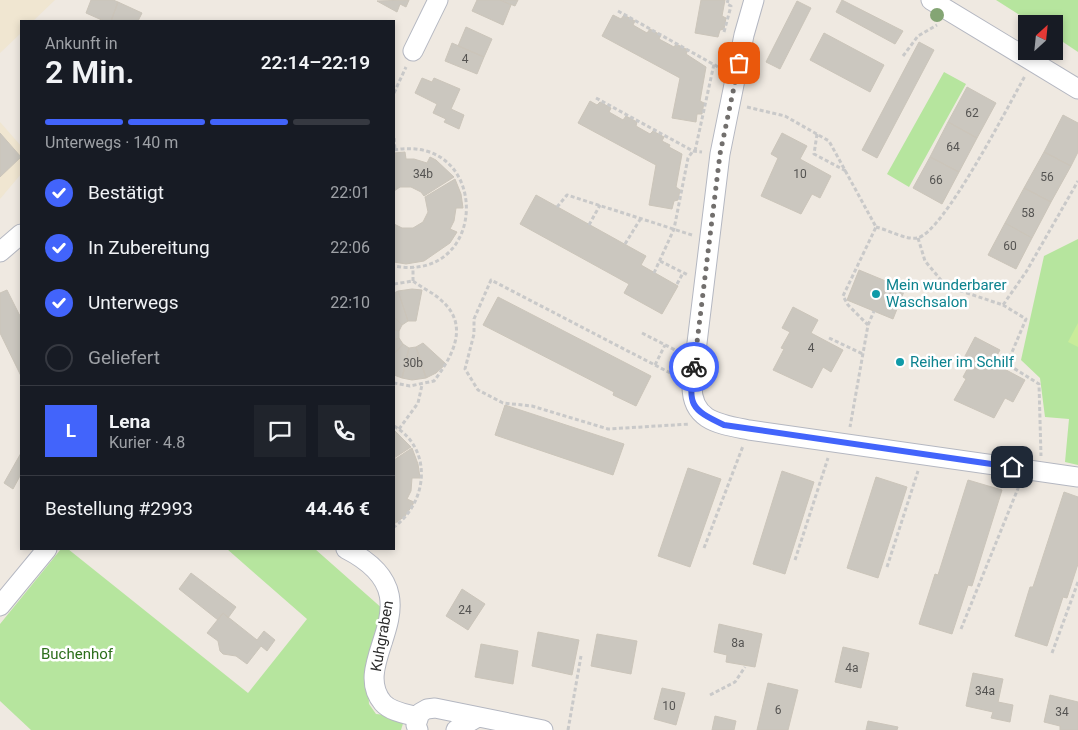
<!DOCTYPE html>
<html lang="de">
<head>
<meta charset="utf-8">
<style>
	:root { --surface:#171b24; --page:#20242c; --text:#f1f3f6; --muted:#9ea1a6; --line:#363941; --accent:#4264fb }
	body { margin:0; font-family:Roboto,sans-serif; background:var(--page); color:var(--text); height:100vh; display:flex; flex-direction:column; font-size:19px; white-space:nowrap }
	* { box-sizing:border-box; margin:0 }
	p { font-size:16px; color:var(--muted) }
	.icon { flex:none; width:28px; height:28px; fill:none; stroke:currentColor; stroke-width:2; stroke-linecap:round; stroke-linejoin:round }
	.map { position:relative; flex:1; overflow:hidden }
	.details { position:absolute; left:20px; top:20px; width:375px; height:530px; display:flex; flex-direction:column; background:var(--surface); border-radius:0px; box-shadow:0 2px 8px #0003 }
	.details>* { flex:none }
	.needle { width:32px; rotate:27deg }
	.tools { position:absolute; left:1018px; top:15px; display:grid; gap:10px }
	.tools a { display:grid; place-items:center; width:45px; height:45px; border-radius:0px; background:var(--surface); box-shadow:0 2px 8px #0003; font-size:25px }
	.pin { position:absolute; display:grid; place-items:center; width:42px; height:42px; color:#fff; margin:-21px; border-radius:10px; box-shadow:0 2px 8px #0006 }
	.courier { position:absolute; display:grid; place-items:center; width:50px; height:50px; margin:-25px; border:4px solid #4264fb; border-radius:50%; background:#fff; color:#222; box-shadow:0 1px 6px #0007 }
	.overview em { font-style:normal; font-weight:600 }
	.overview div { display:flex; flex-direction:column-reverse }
	.overview { display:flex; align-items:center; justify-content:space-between; height:85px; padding:0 25px }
	h1 { font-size:32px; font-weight:600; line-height:38px }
	.bar { display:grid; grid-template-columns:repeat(4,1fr); gap:8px 5px; align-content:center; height:60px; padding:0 25px }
	.bar i { height:6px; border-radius:4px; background:var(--line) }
	.bar .active { background:var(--accent) }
	.bar p { grid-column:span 4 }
	.line { display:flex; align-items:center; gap:12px; padding:0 25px; border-top:1px solid var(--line) }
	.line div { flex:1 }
	.round { display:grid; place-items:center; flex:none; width:52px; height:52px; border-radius:0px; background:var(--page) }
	ol { padding:0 25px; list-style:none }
	li { display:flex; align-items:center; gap:15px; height:55px }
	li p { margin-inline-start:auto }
	li .icon { padding:5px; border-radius:50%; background:var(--accent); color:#fff; stroke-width:4 }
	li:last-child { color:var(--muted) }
	li i { width:28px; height:28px; border:2px solid var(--line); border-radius:50% }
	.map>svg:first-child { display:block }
	.education { fill:#f0e6d1 }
	.green { fill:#b6e59e }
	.pitch { fill:#c9ec9a }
	.building { fill:#cbc7bf; stroke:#cbc5ba }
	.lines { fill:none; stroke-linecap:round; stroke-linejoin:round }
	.minor-casing { stroke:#b4b7c1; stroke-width:21 }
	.path { stroke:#c9c9c9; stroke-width:3; stroke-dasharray:4 2.5; stroke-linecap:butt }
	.minor { stroke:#fff; stroke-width:19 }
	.tree { fill:#84a574 }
	.done { stroke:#726f6d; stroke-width:5; stroke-dasharray:0 9 }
	.route { stroke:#4264fb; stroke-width:6 }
	.culture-dot { fill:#0f9aa8; stroke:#fff; stroke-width:2 }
	.labels { text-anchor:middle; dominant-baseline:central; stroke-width:5; stroke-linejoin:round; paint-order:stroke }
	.number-label { font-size:12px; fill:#555452 }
	.culture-label { font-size:15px; fill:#0d838f; stroke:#fff; text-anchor:start }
	.street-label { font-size:15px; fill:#2e2e2e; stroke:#fff }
	.park-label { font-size:15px; fill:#2c6e1b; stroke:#fff }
</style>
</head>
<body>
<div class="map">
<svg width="1078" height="730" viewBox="0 0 1078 730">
	<rect width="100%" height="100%" fill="#efe9e1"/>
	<path class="education" d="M0 0H55L33 21H21V33L0 53Z
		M0 122 21 146V174L0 199Z"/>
	<path class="green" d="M996 0H1078V52L1054 36V24H1034Z
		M944 72 966 84 909 187 887 174Z
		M1078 239V465L1065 462 1069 419 1045 417 1040 378 1021 360 1044 256Z
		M61 549H68L248 693 307 619 227 549H315L384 610 368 686 369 704 376 714 405 717 401 730H31L0 701V624Z"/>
	<path class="pitch" d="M1078 323V347L1068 342Z"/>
	<path class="building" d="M91 0H113L118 2 111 21H104L86 13Z
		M409 0 406 7 400 4 397 12 377 1Z
		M477 0H500L511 5 503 25 472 11Z
		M500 0H518L515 6Z
		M701 0H725L722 16 726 18 724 29 720 30 718 37 695 33Z
		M842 0 903 31 895 44 836 12Z
		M797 1 811 8 780 69 766 62Z
		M118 2 142 13 138 21H111Z
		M613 15 621 19 624 15 635 21 633 25 647 33 650 29 655 32 661 35 659 39 674 47 676 44 688 50 686 54 706 67 700 101 704 103 703 108 702 114H697L696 122 672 118 680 78 602 36Z
		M466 27 492 39 484 57 458 46Z
		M824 33 884 65 870 92 810 60Z
		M919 42 934 50 877 158 862 150Z
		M452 43 484 57 477 74 445 61Z
		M422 78 432 82 434 78 460 89 451 109 464 115 459 129 444 122 446 119 433 113 437 104 415 93Z
		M967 87 996 103 977 138 948 122Z
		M590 101 597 105 600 102 611 108 609 112 623 120 626 116 637 122 636 126 650 134 653 131 664 137 662 141 670 145 669 147 682 154 676 187 680 190 678 200 674 201 672 209 649 205 656 165 578 123Z
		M1063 115 1078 123V152L1071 166 1044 152Z
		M948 122 977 138 959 172 930 157Z
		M0 133 21 157 0 177Z
		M782 133 807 146 800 159 831 176 820 198 812 194 801 214 761 196 778 158 771 154Z
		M405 152 406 159H414L427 163 430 157 436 160 454 177 424 196 421 192 411 187H400L394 191V153Z
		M1044 152 1071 166 1051 202 1024 188Z
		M930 157 959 172 942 204 913 188Z
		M455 179 461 194 463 208H456L454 221 450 229 457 232 450 243 424 261 406 264 394 262V224L402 228H413L423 222 428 212 425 197Z
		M1024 188 1051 202 1032 238 1005 223Z
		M536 195 646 256 641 265 678 286 662 314 624 293 629 284 520 224Z
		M1005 223 1032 238 1016 269 988 255Z
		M859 270 905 289 893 319 847 300Z
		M412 289 422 290 416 321H408L398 291Z
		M7 290 21 318V376L0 333V293Z
		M398 291 408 321 402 325 394 317V293Z
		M498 297 651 376 636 406 613 395 614 392 483 325Z
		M793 307 818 320 811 333 843 350 831 372 823 367 812 388 773 370 784 349 781 348 790 332 782 328Z
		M394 317 402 325 399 331 394 330Z
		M394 330 399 331V338L394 340Z
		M975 337 1000 350 993 363 1025 380 1013 402 1005 398 994 418 954 400 966 379 963 377 971 362 964 358Z
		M399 338 403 344 394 354V340Z
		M423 343 446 364 436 373 426 378 416 347Z
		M403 344 409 348 402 378 394 375V354Z
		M416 347 426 378 412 380 402 378 409 348Z
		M505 405 624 444 613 475 495 435Z
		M394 430 411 447 394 458Z
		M412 448 418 464 420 478H412L411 491 407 499 414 502 412 506 405 516 394 524V460Z
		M21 453V474L13 489 4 483Z
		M688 468 721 479 690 567 658 556Z
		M782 471 814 482 785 574 753 564Z
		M876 477 907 487 878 578 847 568Z
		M968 480 1002 490 972 586 968 585 952 634 919 624 935 574 938 575Z
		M1064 492 1078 497V564L1067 598 1063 597 1047 646 1015 636 1030 587H1033Z
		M191 573 236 607 228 618 223 613 218 620 179 589Z
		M462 589 485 604 468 630 446 616Z
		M223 613 257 640 264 631 275 640 267 651 261 646 247 664 236 656 223 654 220 651 218 641 207 633Z
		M719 624 762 634 755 667 726 662 727 655 714 652Z
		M538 632 579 640 572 675 532 666Z
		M597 634 637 641 631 674 591 666Z
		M481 644 518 651 513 684 475 677Z
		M843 647 869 653 861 688 835 682Z
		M973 673 1003 679 998 702 1013 705 1010 722 991 718 993 712 966 706Z
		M768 683 798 690 788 730H757Z
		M662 688 685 693 676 725 654 719Z
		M1050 695 1078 702V730H1060V726L1044 722Z
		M715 716 736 721 734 730H712Z
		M868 721 898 727 897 730H866Z"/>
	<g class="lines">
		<g class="minor-casing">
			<path id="minor" d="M754 0 744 35 720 154 692 384C691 421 719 424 749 430L1078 477
				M931 0 1078 89
				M413 51 438 0
				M0 252 21 234
				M346 549C442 598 346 660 383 703 391 712 407 714 418 717
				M0 606 47 549
				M418 730 416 725 420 713 427 709 435 708 543 730
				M456 730 476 718"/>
		</g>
		<path class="path" d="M618 11 720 68
			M724 32 731 6 727 4 728 0
			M903 56 918 36 937 25
			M394 93 406 67
			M596 98 693 151 702 152
			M747 107 785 116 829 141 876 227 843 296 848 305 868 325 850 427
			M817 134 814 154 846 171
			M394 138 395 150
			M394 150C491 133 490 284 394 266
			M695 151 714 64
			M557 207 567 195 692 235
			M589 225 600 205
			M876 227C889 230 905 240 917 238 943 234 1009 104 1025 76
			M918 238 925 261 946 286 1003 305 1026 272 1078 181
			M625 244 641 218
			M660 261 688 275
			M654 273 674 229 688 158 693 151
			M413 281V267
			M394 284 413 281C422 288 434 293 442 301 470 326 452 357 434 381L410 386 394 383
			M677 284 683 273
			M1003 305 1026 319 1007 364 1039 384 1041 456
			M868 325 874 311
			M642 333 679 352
			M829 338 863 354
			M655 365 665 345
			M676 376 491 280 474 319V334L465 369 478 390 503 403 532 406 608 429 690 424
			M394 426C433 449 428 502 394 527
			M399 429 418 403 422 385
			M704 548 743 446
			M795 560 828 458
			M887 567 918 471
			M961 629 1019 486
			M1052 653 1078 582
			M710 695 735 682 745 667
			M568 730 581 656"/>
		<use href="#minor" class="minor"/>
	</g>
	<circle class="tree" cx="937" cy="15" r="7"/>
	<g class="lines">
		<path class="done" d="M694 367 720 154 739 63"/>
		<path class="route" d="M694 367C688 405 690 409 724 425L1012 467"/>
	</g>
	<g class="culture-dot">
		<circle cx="876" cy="294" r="5"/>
		<circle cx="900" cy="362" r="5"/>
	</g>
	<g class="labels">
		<g class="number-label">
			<text x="465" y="59">4</text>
			<text x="972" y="113">62</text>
			<text x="953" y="147">64</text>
			<text x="423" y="174">34b</text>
			<text x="800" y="174">10</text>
			<text x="1047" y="177">56</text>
			<text x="936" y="180">66</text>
			<text x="1028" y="213">58</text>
			<text x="1010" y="246">60</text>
			<text x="811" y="348">4</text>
			<text x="413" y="363">30b</text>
			<text x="465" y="610">24</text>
			<text x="738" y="643">8a</text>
			<text x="852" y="668">4a</text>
			<text x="985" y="691">34a</text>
			<text x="669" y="706">10</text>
			<text x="778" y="710">6</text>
			<text x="1062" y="712">34</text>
		</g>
		<g class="culture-label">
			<text x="886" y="285">Mein wunderbarer<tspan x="886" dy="17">Waschsalon</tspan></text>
			<text x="910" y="362">Reiher im Schilf</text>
		</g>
		<g class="street-label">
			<text transform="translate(382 636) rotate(-80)">Kuhgraben</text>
		</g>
		<g class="park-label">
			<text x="77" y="654">Buchenhof</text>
		</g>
	</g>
</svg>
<div class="tools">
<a><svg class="needle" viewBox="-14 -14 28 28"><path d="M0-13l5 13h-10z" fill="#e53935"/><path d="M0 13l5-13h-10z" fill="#9ea1a6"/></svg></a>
</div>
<div class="pin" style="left:739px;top:63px;background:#ea580c"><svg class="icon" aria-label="bag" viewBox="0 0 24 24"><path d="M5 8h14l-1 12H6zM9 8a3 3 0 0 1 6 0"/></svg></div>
<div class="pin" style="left:1012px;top:467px;background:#1f2937"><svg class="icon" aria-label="home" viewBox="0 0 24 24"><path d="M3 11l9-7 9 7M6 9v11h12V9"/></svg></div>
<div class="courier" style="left:694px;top:367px"><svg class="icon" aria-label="bike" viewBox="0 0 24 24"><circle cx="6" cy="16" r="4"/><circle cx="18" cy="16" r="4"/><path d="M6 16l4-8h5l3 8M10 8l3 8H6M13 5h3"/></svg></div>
<section class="details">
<div class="overview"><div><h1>2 Min.</h1><p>Ankunft in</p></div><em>22:14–22:19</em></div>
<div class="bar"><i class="active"></i><i class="active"></i><i class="active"></i><i></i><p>Unterwegs · 140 m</p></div>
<ol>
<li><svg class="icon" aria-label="check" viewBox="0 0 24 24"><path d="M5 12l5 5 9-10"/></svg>Bestätigt<p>22:01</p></li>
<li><svg class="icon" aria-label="check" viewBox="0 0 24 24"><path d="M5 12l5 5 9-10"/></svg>In Zubereitung<p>22:06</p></li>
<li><svg class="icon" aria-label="check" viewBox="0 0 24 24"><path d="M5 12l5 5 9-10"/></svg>Unterwegs<p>22:10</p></li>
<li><i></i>Geliefert</li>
</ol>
<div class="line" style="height:90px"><b class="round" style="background:var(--accent);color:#fff">L</b><div><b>Lena</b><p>Kurier · 4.8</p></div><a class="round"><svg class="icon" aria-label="chat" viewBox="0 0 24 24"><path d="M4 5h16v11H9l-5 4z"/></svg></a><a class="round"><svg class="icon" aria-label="phone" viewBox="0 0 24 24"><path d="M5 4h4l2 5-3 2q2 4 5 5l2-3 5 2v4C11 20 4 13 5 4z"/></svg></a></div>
<div class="line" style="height:65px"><div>Bestellung #2993</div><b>44.46 €</b></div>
</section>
</div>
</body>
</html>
